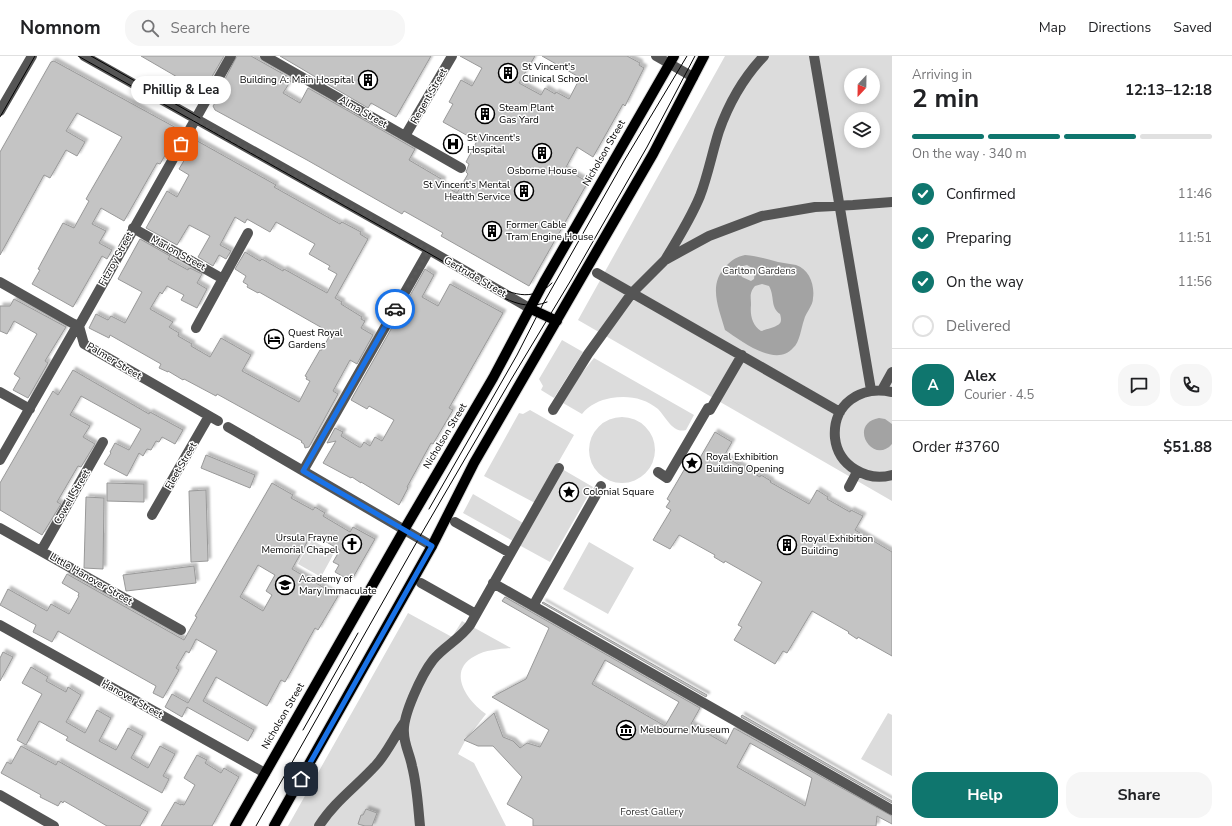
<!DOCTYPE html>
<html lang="en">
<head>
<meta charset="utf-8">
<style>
	:root { --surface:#fff; --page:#f6f6f6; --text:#202124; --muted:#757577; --line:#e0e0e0; --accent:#0f766e }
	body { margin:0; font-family:"Nunito Sans",sans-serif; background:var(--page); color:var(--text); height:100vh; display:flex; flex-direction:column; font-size:15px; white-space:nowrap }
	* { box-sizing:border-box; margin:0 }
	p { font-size:13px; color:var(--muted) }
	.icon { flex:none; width:22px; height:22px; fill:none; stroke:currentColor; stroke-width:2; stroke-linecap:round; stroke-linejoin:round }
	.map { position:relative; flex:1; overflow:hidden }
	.panel { display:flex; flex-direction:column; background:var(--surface); width:340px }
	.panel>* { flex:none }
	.needle { width:26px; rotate:202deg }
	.tools { position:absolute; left:844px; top:12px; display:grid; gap:8px }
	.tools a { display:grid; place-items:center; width:36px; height:36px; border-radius:50%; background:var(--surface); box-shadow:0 2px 6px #0003; font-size:20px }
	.pin { position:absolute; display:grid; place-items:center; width:34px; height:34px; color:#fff; margin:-17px; border-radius:8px; box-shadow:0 2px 6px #0006 }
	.courier { position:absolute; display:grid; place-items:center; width:40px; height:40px; margin:-20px; border:3px solid #1a73e8; border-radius:50%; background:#fff; color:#222; box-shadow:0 1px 5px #0007 }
	.bubble { position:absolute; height:28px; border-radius:14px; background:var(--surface); box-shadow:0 2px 6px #0003; font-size:13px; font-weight:700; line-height:28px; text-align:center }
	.headline em { font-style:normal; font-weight:700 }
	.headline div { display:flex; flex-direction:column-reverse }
	.headline { display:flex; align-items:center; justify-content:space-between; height:68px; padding:0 20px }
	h1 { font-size:26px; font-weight:700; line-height:30px }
	.bar { display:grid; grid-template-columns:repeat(4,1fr); gap:6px 4px; align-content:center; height:48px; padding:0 20px }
	.bar i { height:5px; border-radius:3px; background:var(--line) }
	.bar .current { background:var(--accent) }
	.bar p { grid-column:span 4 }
	.line { display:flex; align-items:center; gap:10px; padding:0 20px; border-top:1px solid var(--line) }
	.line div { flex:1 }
	.round { display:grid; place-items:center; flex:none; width:42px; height:42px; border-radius:16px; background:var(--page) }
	ol { padding:0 20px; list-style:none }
	li { display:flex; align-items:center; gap:12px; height:44px }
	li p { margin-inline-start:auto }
	li .icon { padding:4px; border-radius:50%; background:var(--accent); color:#fff; stroke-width:4 }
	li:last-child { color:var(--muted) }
	li i { width:22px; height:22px; border:2px solid var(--line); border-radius:50% }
	.cta { display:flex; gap:8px; margin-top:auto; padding:8px 20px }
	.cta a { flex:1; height:46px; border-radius:16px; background:var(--accent); color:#fff; font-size:16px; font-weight:700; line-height:46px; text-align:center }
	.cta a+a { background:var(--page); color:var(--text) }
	header { display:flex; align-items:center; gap:24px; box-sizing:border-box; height:56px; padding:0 20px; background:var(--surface); border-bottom:1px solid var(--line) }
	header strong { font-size:19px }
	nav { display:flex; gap:22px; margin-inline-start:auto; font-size:14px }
	.search { width:280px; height:36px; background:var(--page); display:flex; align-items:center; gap:10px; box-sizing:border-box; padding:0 14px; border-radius:16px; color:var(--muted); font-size:15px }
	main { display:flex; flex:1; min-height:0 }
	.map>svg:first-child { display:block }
	.green { fill:#dcdcdc; fill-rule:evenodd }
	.water { fill:#a3a3a3; fill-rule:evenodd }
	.building { fill:#c4c4c4; stroke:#999; fill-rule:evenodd; filter:url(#shadow) }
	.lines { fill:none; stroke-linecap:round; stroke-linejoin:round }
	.major-casing { stroke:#dbdbdb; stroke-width:12 }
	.minor { stroke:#555; stroke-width:10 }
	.major { stroke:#000; stroke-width:10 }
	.tram { stroke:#000; stroke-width:1 }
	.done { stroke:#595959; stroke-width:4; stroke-dasharray:0 7.2 }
	.route { stroke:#1a73e8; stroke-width:5 }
	.labels { text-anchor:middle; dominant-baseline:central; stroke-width:3; stroke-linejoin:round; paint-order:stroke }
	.poi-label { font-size:10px; fill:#000; stroke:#fff; text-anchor:start }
	.street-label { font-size:10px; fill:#000; stroke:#fff }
	.park-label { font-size:10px; fill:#333; stroke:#fff }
</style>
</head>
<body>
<header>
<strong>Nomnom</strong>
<div class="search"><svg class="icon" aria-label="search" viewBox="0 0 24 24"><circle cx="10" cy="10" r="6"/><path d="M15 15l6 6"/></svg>Search here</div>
<nav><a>Map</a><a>Directions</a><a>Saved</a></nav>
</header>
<main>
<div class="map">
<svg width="892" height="770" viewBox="0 0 892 770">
	<defs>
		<filter id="shadow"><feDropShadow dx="3" dy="-3" stdDeviation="1" flood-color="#0004"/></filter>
	</defs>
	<rect width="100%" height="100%" fill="#fff"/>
	<path class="green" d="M725 0H892V445L578 264ZM851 19H873V41H851ZM851 63H873V85H851Z
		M562 284 583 296 554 342 541 334 543 330 539 323Z
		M594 302 694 359 686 374C673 378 666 361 658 353 645 342 628 339 611 342 600 344 589 349 582 358L563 347 581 318Z
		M530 354 574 379 535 447 484 420 519 357 523 358Z
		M589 394a33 33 0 1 1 66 0a33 33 0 1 1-66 0Z
		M562 413 593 431 550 506 519 489Z
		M473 438 523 467 513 485 463 457Z
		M312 484 334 497 321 521 298 508Z
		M589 486 634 512 608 558 563 533Z
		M408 557 452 581 462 565 511 592C500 593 485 594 475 600 446 615 467 645 486 658L465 685 458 698 474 707 506 770H288Z
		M888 657 892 659V720L861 703Z"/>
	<path class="water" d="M745 199C757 200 767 203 778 206 784 207 790 208 796 209 809 213 815 229 813 242 813 250 806 256 804 264 801 272 800 286 793 292 776 312 741 285 725 274 719 252 707 228 727 209 733 203 737 201 745 199ZM747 209 755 214 754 223 751 225 742 221 740 217 743 210ZM762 228 769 230C775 241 770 251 780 258 783 268 779 269 771 272 767 273 765 274 761 275 752 269 750 259 751 249 751 241 749 237 755 230Z
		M879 362 885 363 892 368V388C873 410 847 368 879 362Z"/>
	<path class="building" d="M141 0H224L203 36Z
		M237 0H251L292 23 283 37 300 47 308 32 415 93 409 104 443 124 441 128 457 137 468 118 466 116 469 108 466 106 477 85 443 66 453 48 449 46 461 24 472 30 482 12 460 0H535L519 27 541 39 545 32 555 38 556 36 569 43 579 24 578 23 579 21 542 0H627L640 7 639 9 644 12 625 50 623 48 593 101 577 91 565 113 588 126 529 230 441 180 443 177 404 155 402 158 307 104 215 54 213 50 217 44 215 42Z
		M280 0H431L396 61 371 47 368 52Z
		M54 5 180 74 181 76 169 97 167 96 160 108 157 107 124 165 101 152 92 168 106 175 99 187 112 194 107 203 102 200 73 251 32 228 40 214 38 213 63 167 74 172 89 145 86 143 122 81 77 57 66 75 85 86 77 100 66 94 50 122 44 119 0 199V96L51 6Z
		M192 82 276 129 274 131 340 168 342 166 361 176 360 178 368 183 335 242 342 246 341 248 362 261 361 263 365 265 361 272 373 279 357 308 350 304 333 335 338 338 309 391 305 392 304 388 301 386 302 385 217 338 216 340 184 323 183 324 168 315V316L159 312 161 308 110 279 109 282 89 272 96 258 108 264 111 260 125 267 142 236 118 223 140 183 170 200 168 203 188 214 189 212 192 213 202 218 197 227 207 233 197 252 181 244 184 239 167 230 162 238 160 236 150 253 173 266 169 271 179 277 178 280 192 288 191 290 210 301 221 282 251 299 242 315 299 346 310 325 306 323 307 321 305 320 320 294H322L331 277 259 236 258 237 247 231 248 229 243 226 246 220 235 213 245 196 260 205 262 203 283 215 284 213 327 237 337 218 328 213 330 210 309 198 315 188 276 166 270 176 247 163 245 167 235 161 220 189 231 195 226 203 219 199 213 210 198 201 210 180 189 169 177 189 146 172 167 135 177 141 189 119 179 113 185 103 181 102Z
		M425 213 434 219 422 241 438 250 450 228 503 257 449 352 453 354 433 388 431 387 407 431 408 432 399 449 361 426V427L352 421 351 422 323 407 336 385 327 387 335 372 343 376 341 380 359 391H361L364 386 370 390 375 381 382 385 394 364 369 350 367 353 351 344Z
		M14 243 66 271 45 305 48 307 28 342 13 334 20 322 14 318 37 278 14 265 7 278 0 275V250H10Z
		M73 314 149 358 150 356 183 374 175 388 162 381 159 386 156 385 151 394 147 393 143 400 139 397 127 420 104 408 111 397 110 396 115 387 129 394 141 373 81 340 70 359 90 370 83 381 95 388 81 411 78 410 57 446 61 448 42 479 0 454V427L53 335 58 339Z
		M715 376 732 386 724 400 760 421 761 419 771 425 770 426 809 448 817 434 828 441 827 443 850 456 851 454 863 460 855 474 892 496V600L858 581 857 583 848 577 849 576 812 555 787 597 783 595 775 608 734 584 742 571 738 569 762 526 725 505 724 507 714 501 715 499 679 479 670 493 653 484 671 454 666 451 670 445 667 443 687 409 690 411 693 404 697 407Z
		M206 399 255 419 250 432 201 412Z
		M107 427 144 428V446L107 445Z
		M272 427 293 439 291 442 313 454 315 451 325 457 323 460 350 476 353 471 375 483 351 525 335 516 339 509 333 506 340 494 313 478 311 479 292 513 338 540 318 574 315 572 285 626 281 624 267 650 216 621 203 645 254 674 248 685 187 651 182 661 165 651 172 638 188 647 217 595 196 583 189 597 186 595 176 612 179 614 163 642 153 637 156 630 58 575 52 586 33 576 36 569 0 549 8 533 47 555 51 548 69 558 79 540H78L79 537 62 527 67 518 184 584 197 561 195 560ZM258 509 275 519 266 535 272 539 263 555 240 541Z
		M206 434 208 505 191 506 189 435Z
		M86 441 104 442 103 513 84 512Z
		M194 510 196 527 126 535 123 519Z
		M505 541 700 652 691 668 726 688 734 672 892 760V768L877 760 876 770H533V763L507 748 522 721 493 690H478L464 684 494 657 503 681 513 685 520 692 527 687 540 691 549 674 492 641 526 623 549 572 502 545ZM605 604 679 646 665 670 592 628ZM750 687 812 722 805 750 737 711Z
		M543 546 707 639 706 641 542 547Z
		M3 596 13 601 0 625V602Z
		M31 611 48 621 46 625 66 636 68 631 81 639 66 666 85 677 97 654 111 662 99 685 116 694 128 672 143 680 131 702 148 712 160 690 175 698 163 720 169 723 162 737 66 684 68 681 39 665 26 689 17 684 42 638 22 627Z
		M742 659 892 745V747L741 661Z
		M21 690 56 709 58 705 148 756 140 770H107L64 745 63 747 61 745 58 750 40 741 41 739 1 717 7 706 11 708Z
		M197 699 207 704 205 707 221 717 224 712 239 721 212 770H161L175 746 181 749V748L184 749 195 729 184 722Z
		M366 753 377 757 372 770H365L358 768 361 759H363Z"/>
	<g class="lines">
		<g class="major-casing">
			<path id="major" d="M531 253 557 265
				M235 770 404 474 493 322 544 226 674 0
				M274 770 432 490 474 407 653 98 704 0"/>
		</g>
		<path class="minor" d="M84 0 429 194 531 253
			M265 0 461 112
			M656 0 693 21
			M814 0 871 334
			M0 55 32 0
			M405 80 452 0
			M133 172 223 223
			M665 204C678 183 691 162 700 140 708 119 712 97 719 75 729 47 743 22 764 0
			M597 217 840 356
			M0 226 72 267 79 270
			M79 270 84 288 218 365
			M196 272 248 177
			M882 334 892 316
			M0 336 30 353
			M892 336C861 329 832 348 835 382 838 410 867 426 892 419
			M553 354 588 298 632 237 665 204 709 180 762 160 815 151 853 149 892 146
			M710 354 742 299
			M228 371 432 490
			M0 404 74 275 79 270 231 0
			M303 415 429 194
			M658 416 667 422 708 352
			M849 431 857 416
			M152 459 209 360
			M455 466 510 497
			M0 472 181 574
			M41 495 103 386
			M421 527 476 558
			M493 527 892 754
			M533 550 601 430
			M0 569 265 717
			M0 739 54 770
			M319 770C334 746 357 730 376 709 387 697 394 681 404 667
			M420 770C418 750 417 729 412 710 410 699 404 688 404 677 402 660 422 618 433 604 443 591 459 584 470 569L559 412"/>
		<use href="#major" class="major"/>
		<path class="tram" d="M78 0 439 203 504 242C519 249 532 252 547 246
			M91 0 200 62
			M0 61 35 0
			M489 226C510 238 532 247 552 227
			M429 453 517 299 543 248 624 105 687 0
			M303 674 358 577
			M256 770 419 482 512 322 571 224 647 91 695 0"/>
	</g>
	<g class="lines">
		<path class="done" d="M181 88 195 63 429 194 395 253"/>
		<path class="route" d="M301 723 432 490 303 415 395 253"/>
	</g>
	<defs>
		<g id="building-ring" transform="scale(1)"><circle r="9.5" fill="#fff" stroke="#000" stroke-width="1.5"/><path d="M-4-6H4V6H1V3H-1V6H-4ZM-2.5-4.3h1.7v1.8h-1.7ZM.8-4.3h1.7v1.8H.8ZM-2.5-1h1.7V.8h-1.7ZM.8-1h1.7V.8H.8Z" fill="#000"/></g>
		<g id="hospital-ring" transform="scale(1)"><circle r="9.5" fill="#fff" stroke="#000" stroke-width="1.5"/><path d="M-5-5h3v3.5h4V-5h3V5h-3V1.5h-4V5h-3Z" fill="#000"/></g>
		<g id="hotel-ring" transform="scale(1)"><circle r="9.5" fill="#fff" stroke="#000" stroke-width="1.5"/><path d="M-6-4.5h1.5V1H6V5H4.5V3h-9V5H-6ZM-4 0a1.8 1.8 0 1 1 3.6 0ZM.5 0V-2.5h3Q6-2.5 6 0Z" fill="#000"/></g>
		<g id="sight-ring" transform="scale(1)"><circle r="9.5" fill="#fff" stroke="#000" stroke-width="1.5"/><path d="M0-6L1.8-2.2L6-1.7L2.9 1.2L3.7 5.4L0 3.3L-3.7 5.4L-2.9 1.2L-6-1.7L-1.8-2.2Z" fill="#000"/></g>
		<g id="church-ring" transform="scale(1)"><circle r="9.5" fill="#fff" stroke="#000" stroke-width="1.5"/><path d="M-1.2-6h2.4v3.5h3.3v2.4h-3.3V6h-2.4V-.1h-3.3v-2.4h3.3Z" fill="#000"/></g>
		<g id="school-ring" transform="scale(1)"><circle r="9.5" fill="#fff" stroke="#000" stroke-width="1.5"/><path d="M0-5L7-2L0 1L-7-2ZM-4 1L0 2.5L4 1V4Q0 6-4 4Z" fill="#000"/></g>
		<g id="museum-ring" transform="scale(1)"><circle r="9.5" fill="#fff" stroke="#000" stroke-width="1.5"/><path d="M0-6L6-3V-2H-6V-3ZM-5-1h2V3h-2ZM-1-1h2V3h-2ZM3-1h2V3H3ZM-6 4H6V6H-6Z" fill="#000"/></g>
	</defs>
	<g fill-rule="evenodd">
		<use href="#building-ring" x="508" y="17"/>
		<use href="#building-ring" x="368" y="24"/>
		<use href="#building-ring" x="485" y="58"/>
		<use href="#hospital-ring" x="453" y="88"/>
		<use href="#building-ring" x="542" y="97"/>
		<use href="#building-ring" x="524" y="135"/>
		<use href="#building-ring" x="492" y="175"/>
		<use href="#hotel-ring" x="274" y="283"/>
		<use href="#sight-ring" x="692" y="407"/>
		<use href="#sight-ring" x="569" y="436"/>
		<use href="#church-ring" x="352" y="488"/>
		<use href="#building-ring" x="787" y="489"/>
		<use href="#school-ring" x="285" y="529"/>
		<use href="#museum-ring" x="626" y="674"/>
	</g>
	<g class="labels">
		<g class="poi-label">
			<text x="522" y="11">St Vincent's<tspan x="522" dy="12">Clinical School</tspan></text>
			<text x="354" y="24" text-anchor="end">Building A: Main Hospital</text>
			<text x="499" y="52">Steam Plant<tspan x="499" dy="12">Gas Yard</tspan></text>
			<text x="467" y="82">St Vincent's<tspan x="467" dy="12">Hospital</tspan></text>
			<text x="542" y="115" text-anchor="middle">Osborne House</text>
			<text x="510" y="129" text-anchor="end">St Vincent's Mental<tspan x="510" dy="12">Health Service</tspan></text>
			<text x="506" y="169">Former Cable<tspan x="506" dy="12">Tram Engine House</tspan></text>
			<text x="288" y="277">Quest Royal<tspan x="288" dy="12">Gardens</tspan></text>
			<text x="706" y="401">Royal Exhibition<tspan x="706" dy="12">Building Opening</tspan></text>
			<text x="583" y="436">Colonial Square</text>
			<text x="338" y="482" text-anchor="end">Ursula Frayne<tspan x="338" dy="12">Memorial Chapel</tspan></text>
			<text x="801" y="483">Royal Exhibition<tspan x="801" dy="12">Building</tspan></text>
			<text x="299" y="523">Academy of<tspan x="299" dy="12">Mary Immaculate</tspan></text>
			<text x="640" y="674">Melbourne Museum</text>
		</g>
		<g class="street-label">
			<text transform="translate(429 40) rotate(-60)">Regent Street</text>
			<text transform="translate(363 56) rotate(30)">Alma Street</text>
			<text transform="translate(604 97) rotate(-60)">Nicholson Street</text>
			<text transform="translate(178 197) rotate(29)">Marion Street</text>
			<text transform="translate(116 203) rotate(-61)">Fitzroy Street</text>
			<text transform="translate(475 221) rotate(30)">Gertrude Street</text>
			<text transform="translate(114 305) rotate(31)">Palmer Street</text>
			<text transform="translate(445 380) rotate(-59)">Nicholson Street</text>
			<text transform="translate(181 410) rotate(-60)">Fleet Street</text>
			<text transform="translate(72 441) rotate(-60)">Cowell Street</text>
			<text transform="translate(91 523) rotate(30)">Little Hanover Street</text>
			<text transform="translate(132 643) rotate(29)">Hanover Street</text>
			<text transform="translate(283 660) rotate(-60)">Nicholson Street</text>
		</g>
		<g class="park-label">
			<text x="759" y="215">Carlton Gardens</text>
			<text x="652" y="756">Forest Gallery</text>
		</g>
	</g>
</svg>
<div class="tools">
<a><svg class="needle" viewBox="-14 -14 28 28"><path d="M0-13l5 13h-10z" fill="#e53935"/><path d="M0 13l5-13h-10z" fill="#757577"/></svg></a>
<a><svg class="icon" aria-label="layers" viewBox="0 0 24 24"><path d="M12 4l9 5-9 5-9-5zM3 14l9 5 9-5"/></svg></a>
</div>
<div class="pin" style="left:181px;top:88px;background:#ea580c"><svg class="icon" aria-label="bag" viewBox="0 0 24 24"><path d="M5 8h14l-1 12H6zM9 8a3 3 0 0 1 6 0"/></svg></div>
<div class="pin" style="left:301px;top:723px;background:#1f2937"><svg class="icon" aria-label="home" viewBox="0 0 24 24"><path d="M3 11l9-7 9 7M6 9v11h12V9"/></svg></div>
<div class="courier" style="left:395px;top:253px"><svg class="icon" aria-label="car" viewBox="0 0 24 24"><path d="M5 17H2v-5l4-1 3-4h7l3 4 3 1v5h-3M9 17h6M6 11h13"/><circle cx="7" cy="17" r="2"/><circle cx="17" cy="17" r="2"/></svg></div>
<div class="bubble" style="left:131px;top:20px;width:100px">Phillip &amp; Lea</div>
</div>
<section class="panel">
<div class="headline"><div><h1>2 min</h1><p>Arriving in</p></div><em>12:13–12:18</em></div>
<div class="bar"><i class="current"></i><i class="current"></i><i class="current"></i><i></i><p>On the way · 340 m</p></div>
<ol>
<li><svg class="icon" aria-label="check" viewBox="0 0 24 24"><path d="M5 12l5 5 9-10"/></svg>Confirmed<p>11:46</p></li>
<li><svg class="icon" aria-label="check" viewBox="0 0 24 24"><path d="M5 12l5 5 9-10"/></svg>Preparing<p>11:51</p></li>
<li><svg class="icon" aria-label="check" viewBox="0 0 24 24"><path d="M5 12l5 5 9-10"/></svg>On the way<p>11:56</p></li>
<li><i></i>Delivered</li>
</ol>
<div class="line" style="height:72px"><b class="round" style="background:var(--accent);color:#fff">A</b><div><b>Alex</b><p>Courier · 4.5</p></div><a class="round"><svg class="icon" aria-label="chat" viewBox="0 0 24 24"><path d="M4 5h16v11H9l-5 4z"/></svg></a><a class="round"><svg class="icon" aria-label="phone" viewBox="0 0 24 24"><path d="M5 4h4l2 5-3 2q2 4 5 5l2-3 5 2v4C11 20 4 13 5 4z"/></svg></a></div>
<div class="line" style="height:52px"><div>Order #3760</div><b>$51.88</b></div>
<div class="cta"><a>Help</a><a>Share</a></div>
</section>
</main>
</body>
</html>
